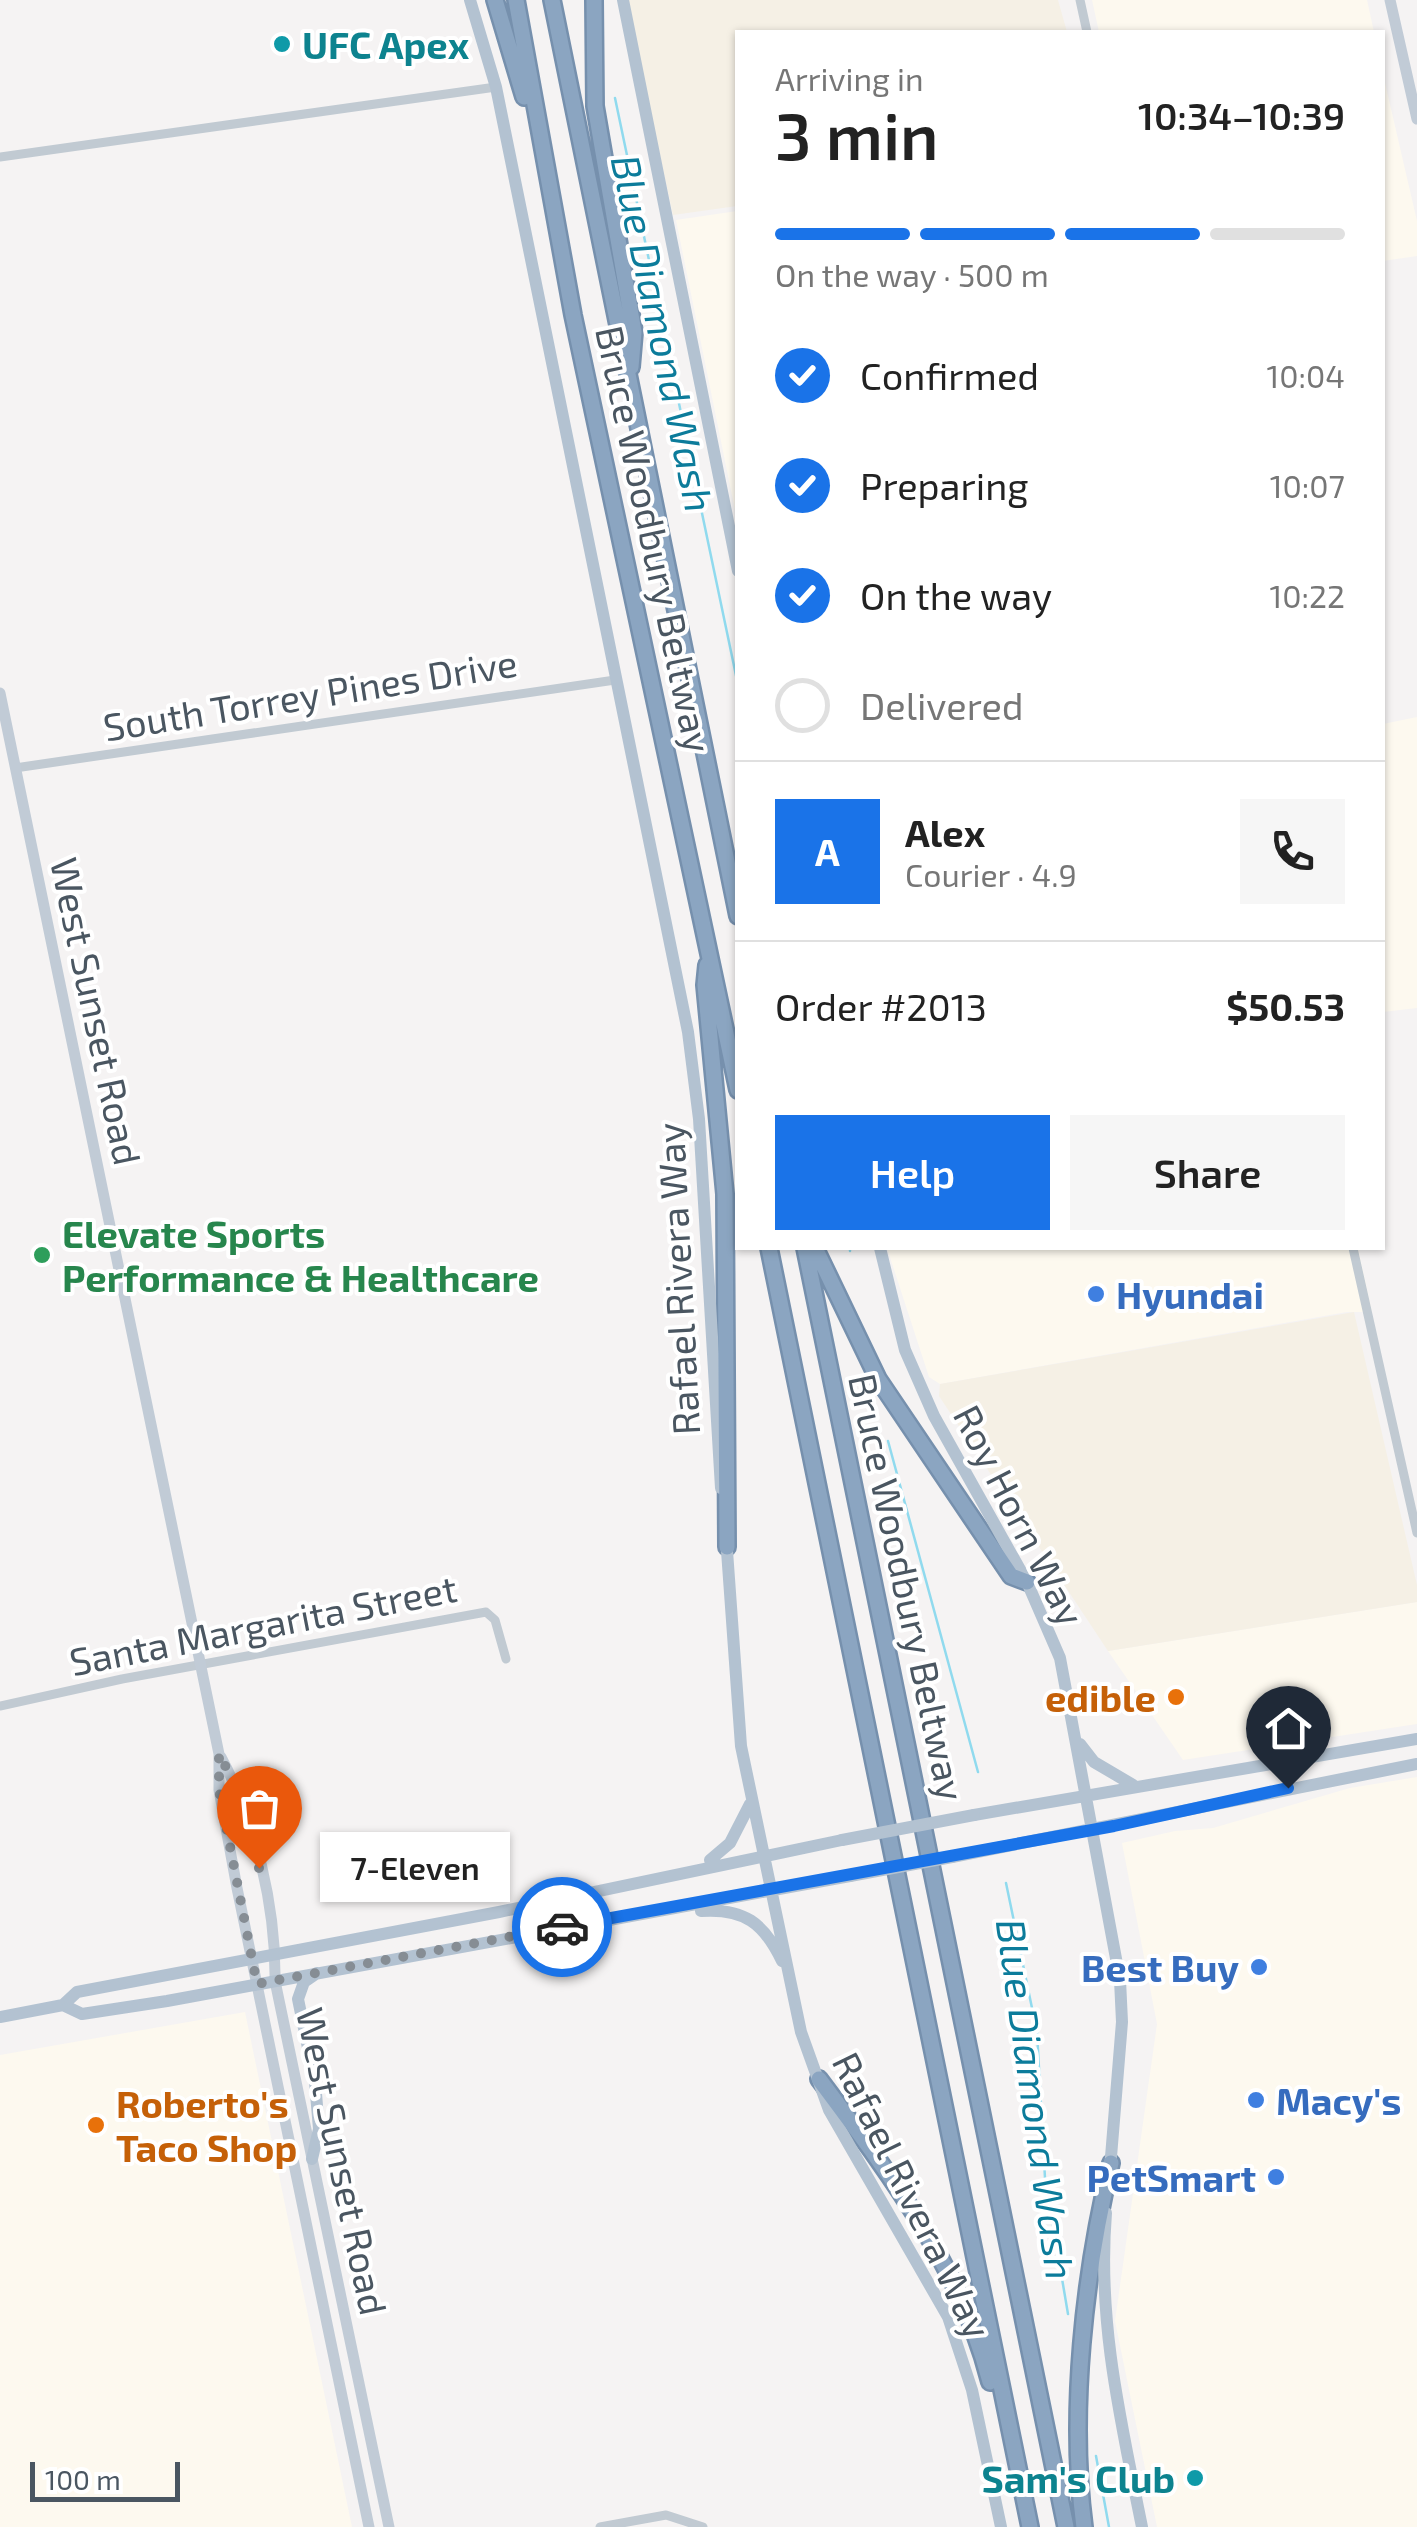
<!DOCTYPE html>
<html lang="en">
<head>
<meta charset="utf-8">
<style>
	:root { --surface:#fff; --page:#f6f6f6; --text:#222; --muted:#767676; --line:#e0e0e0; --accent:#1a73e8 }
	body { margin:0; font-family:"Exo 2",sans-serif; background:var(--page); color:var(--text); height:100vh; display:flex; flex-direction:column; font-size:38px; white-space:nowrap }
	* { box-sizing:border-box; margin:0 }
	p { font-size:32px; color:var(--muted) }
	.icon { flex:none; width:55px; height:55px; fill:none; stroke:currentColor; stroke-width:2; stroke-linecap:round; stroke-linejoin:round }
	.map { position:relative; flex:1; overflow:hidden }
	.drawer { position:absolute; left:735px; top:30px; width:650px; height:1220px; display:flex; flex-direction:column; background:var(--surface); border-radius:0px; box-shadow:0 2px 8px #0004 }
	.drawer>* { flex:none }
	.scale { position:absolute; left:30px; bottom:25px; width:150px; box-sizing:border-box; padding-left:10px; border:5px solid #4a5661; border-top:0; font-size:28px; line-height:35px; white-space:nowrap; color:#4a5661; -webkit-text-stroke:8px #fff; paint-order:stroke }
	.pin { position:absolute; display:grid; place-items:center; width:85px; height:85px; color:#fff; margin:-102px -42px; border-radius:50% 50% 50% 0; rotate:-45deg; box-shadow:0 0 10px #0007 }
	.pin .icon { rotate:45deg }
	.courier { position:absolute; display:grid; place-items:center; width:100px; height:100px; margin:-50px; border:8px solid #1a73e8; border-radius:50%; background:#fff; color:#222; box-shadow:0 2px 12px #0007 }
	.bubble { position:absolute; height:70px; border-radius:0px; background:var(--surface); box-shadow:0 2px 8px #0004; font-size:32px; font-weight:600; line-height:70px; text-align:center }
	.head em { font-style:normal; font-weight:600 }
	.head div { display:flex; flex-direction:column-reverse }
	.head { display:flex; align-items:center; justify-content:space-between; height:170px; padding:0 40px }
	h1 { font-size:65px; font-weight:600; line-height:75px }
	.bar { display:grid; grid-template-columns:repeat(4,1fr); gap:15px 10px; align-content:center; height:120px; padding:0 40px }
	.bar i { height:12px; border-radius:8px; background:var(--line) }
	.bar .on { background:var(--accent) }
	.bar p { grid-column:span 4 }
	.line { display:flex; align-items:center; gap:25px; padding:0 40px; border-top:2px solid var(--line) }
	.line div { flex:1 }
	.round { display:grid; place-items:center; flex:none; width:105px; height:105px; border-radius:0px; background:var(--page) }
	ol { padding:0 40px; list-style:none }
	li { display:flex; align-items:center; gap:30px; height:110px }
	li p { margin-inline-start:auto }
	li .icon { padding:10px; border-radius:50%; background:var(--accent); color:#fff; stroke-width:4 }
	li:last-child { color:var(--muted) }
	li i { width:55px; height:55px; border:5px solid var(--line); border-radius:50% }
	.action { display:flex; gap:20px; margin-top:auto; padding:20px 40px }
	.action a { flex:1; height:115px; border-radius:0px; background:var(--accent); color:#fff; font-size:40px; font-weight:600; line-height:115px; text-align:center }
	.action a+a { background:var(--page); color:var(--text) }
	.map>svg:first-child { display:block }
	.commercial { fill:#fdf9ef }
	.sand { fill:#f5f0e5 }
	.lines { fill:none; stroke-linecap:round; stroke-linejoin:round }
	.stream { stroke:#90daee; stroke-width:2.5 }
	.motorway-casing { stroke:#7690ad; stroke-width:20 }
	.minor { stroke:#c1cad2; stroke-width:9 }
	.secondary { stroke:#c1cbd6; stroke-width:11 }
	.primary { stroke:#b3c2d1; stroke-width:12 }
	.motorway { stroke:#8ba5c1; stroke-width:15 }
	.primary-bridge { stroke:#b3c2d1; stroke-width:12 }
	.done { stroke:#868d94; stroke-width:10; stroke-dasharray:0 18 }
	.route { stroke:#1a73e8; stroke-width:12 }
	.culture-dot { fill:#0f9aa8; stroke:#fff; stroke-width:4 }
	.leisure-dot { fill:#2e9e5b; stroke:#fff; stroke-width:4 }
	.shop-dot { fill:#3f7fe0; stroke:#fff; stroke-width:4 }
	.food-dot { fill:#e8710a; stroke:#fff; stroke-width:4 }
	.labels { text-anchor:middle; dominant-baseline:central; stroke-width:8; stroke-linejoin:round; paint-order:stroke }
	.culture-label { font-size:38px; font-weight:bold; fill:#0d838f; stroke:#fff; text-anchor:start }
	.street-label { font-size:38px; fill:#4a5661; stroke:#fff }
	.leisure-label { font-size:38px; font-weight:bold; fill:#27864d; stroke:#fff; text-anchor:start }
	.shop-label { font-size:38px; font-weight:bold; fill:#366cbe; stroke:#fff; text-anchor:start }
	.food-label { font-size:38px; font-weight:bold; fill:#c56008; stroke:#fff; text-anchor:end }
	.water-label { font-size:40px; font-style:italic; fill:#0c7c9b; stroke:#fff }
</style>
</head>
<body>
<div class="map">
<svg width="1417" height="2527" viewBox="0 0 1417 2527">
	<rect width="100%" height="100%" fill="#f5f3f3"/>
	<path class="commercial" d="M1092 0H1367L1374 32H1099Z
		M1382 70 1417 221V256L1383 261Z
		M737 211H738L737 520 676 220Z
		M1417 717V1008L1383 1012V724Z
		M887 1248H1358L1372 1312H1347L940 1384 929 1377Z
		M1417 1602V1724L1183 1760 1108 1651Z
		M1417 1777V2527H1157L1115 2321 1157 2024 1122 1843 1175 1831 1213 1828 1350 1788Z
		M245 2012 352 2527H0V2055Z"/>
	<path class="sand" d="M626 0H1058L1067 32H738L737 206 673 215Z
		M1354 1312 1417 1585V1602L1108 1651 939 1396 940 1384Z"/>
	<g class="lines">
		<path class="stream" d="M615 98 738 685
			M850 1248V1251
			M888 1441 978 1772
			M1006 1883 1037 2032 1045 2178 1068 2314
			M1096 2456 1109 2527"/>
		<g class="motorway-casing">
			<path id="motorway" d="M495 0 524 97
				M516 0 573 315 738 1090
				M552 0 738 916
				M594 0 595 106 634 332 631 367
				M707 965 705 985 725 1194 727 1547
				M769 1248 1030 2527
				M805 1248 1066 2527
				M815 1248 878 1379 1011 1576 1027 1582
				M819 2079C889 2173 961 2267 990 2382
				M1084 2527C1069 2413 1084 2275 1111 2163"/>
		</g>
		<path class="minor" d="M1080 0 1087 32
			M0 157 496 87
			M15 768 615 680
			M1353 1248 1417 1533
			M0 1706 122 1679 486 1612 495 1620 506 1659
			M600 2527 666 2515 703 2527"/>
		<path class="secondary" d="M1390 0 1417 119
			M0 693 219 1754V1790L237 1888 369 2527
			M221 1757C256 1823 276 1906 275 1981L389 2527"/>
		<path class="primary" d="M470 0 496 87 688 1032 699 1119 721 1488
			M623 0 738 571
			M880 1248 905 1350 934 1416 1027 1582 1060 1658 1120 1980 1122 2022 1110 2169
			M726 1537 741 1746 801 2032 829 2110 948 2317 972 2390 1001 2527
			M1080 1744 1094 1762 1133 1785
			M974 1815 1417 1739
			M952 1857 1417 1764
			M710 1860 730 1843 750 1804
			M701 1911C744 1908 764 1923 782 1961
			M63 2005 82 2014 167 2001 850 1876
			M0 2017 63 2005 77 1992 499 1912 842 1840
			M312 2159 319 2129 315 2082 298 1999 304 1982 317 1973
			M1106 2213C1097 2321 1121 2422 1142 2527"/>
		<use href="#motorway" class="motorway"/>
		<path class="primary-bridge" d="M842 1840 974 1815
			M850 1876 952 1857"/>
	</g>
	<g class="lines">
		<path class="done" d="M259 1868 238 1790 219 1754V1790L257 1984 562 1927"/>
		<path class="route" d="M562 1927 1114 1826 1288 1788"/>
	</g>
	<g class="culture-dot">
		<circle cx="282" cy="44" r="10"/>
		<circle cx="1195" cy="2478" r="10"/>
	</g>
	<circle class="leisure-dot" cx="42" cy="1255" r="10"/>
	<g class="shop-dot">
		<circle cx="1096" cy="1294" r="10"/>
		<circle cx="1259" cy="1967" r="10"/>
		<circle cx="1256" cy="2100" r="10"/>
		<circle cx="1276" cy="2177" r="10"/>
	</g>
	<g class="food-dot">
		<circle cx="1176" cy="1697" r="10"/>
		<circle cx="96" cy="2125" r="10"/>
	</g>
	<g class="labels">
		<g class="culture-label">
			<text x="302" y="44">UFC Apex</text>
			<text x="1175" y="2478" text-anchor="end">Sam's Club</text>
		</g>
		<g class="street-label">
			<text transform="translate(655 539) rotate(78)">Bruce Woodbury Beltway</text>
			<text transform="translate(310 694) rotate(-9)">South Torrey Pines Drive</text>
			<text transform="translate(97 1011) rotate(78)">West Sunset Road</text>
			<text transform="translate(677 1279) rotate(-93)">Rafael Rivera Way</text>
			<text transform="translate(1020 1515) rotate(63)">Roy Horn Way</text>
			<text transform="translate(908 1587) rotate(78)">Bruce Woodbury Beltway</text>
			<text transform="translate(263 1624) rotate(-11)">Santa Margarita Street</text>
			<text transform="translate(343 2161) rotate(78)">West Sunset Road</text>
			<text transform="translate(913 2195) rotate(64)">Rafael Rivera Way</text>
		</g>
		<g class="leisure-label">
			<text x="62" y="1233">Elevate Sports<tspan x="62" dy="44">Performance &amp; Healthcare</tspan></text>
		</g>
		<g class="shop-label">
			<text x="1116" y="1294">Hyundai</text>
			<text x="1239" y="1967" text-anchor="end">Best Buy</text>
			<text x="1276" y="2100">Macy's</text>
			<text x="1256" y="2177" text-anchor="end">PetSmart</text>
		</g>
		<g class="food-label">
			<text x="1156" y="1697">edible</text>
			<text x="116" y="2103" text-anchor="start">Roberto's<tspan x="116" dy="44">Taco Shop</tspan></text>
		</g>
		<g class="water-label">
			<text transform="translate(664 333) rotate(78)">Blue Diamond Wash</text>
			<text transform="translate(1037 2099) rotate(82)">Blue Diamond Wash</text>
		</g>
	</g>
</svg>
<div class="scale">100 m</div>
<div class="pin" style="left:259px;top:1868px;background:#ea580c"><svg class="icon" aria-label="bag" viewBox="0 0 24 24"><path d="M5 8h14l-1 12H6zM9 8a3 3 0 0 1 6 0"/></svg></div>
<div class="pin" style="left:1288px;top:1788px;background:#1f2937"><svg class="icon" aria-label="home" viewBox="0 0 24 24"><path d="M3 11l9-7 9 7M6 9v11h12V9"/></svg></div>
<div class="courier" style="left:562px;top:1927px"><svg class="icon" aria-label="car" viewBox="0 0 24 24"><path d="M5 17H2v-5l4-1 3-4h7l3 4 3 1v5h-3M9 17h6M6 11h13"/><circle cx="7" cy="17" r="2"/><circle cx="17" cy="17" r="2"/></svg></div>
<div class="bubble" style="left:320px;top:1832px;width:190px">7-Eleven</div>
<section class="drawer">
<div class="head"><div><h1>3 min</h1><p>Arriving in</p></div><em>10:34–10:39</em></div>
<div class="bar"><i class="on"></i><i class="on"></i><i class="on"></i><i></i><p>On the way · 500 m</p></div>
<ol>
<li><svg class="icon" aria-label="check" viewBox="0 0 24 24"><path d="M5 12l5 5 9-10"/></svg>Confirmed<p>10:04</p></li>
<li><svg class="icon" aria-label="check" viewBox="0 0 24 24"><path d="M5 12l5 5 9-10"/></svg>Preparing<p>10:07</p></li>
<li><svg class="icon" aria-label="check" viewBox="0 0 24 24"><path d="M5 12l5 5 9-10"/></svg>On the way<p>10:22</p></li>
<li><i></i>Delivered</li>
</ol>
<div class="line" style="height:180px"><b class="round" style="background:var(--accent);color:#fff">A</b><div><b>Alex</b><p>Courier · 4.9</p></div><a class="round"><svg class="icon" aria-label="phone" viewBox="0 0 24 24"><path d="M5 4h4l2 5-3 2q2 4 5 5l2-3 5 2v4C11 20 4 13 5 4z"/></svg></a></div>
<div class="line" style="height:130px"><div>Order #2013</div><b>$50.53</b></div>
<div class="action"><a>Help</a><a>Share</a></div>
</section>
</div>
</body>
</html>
